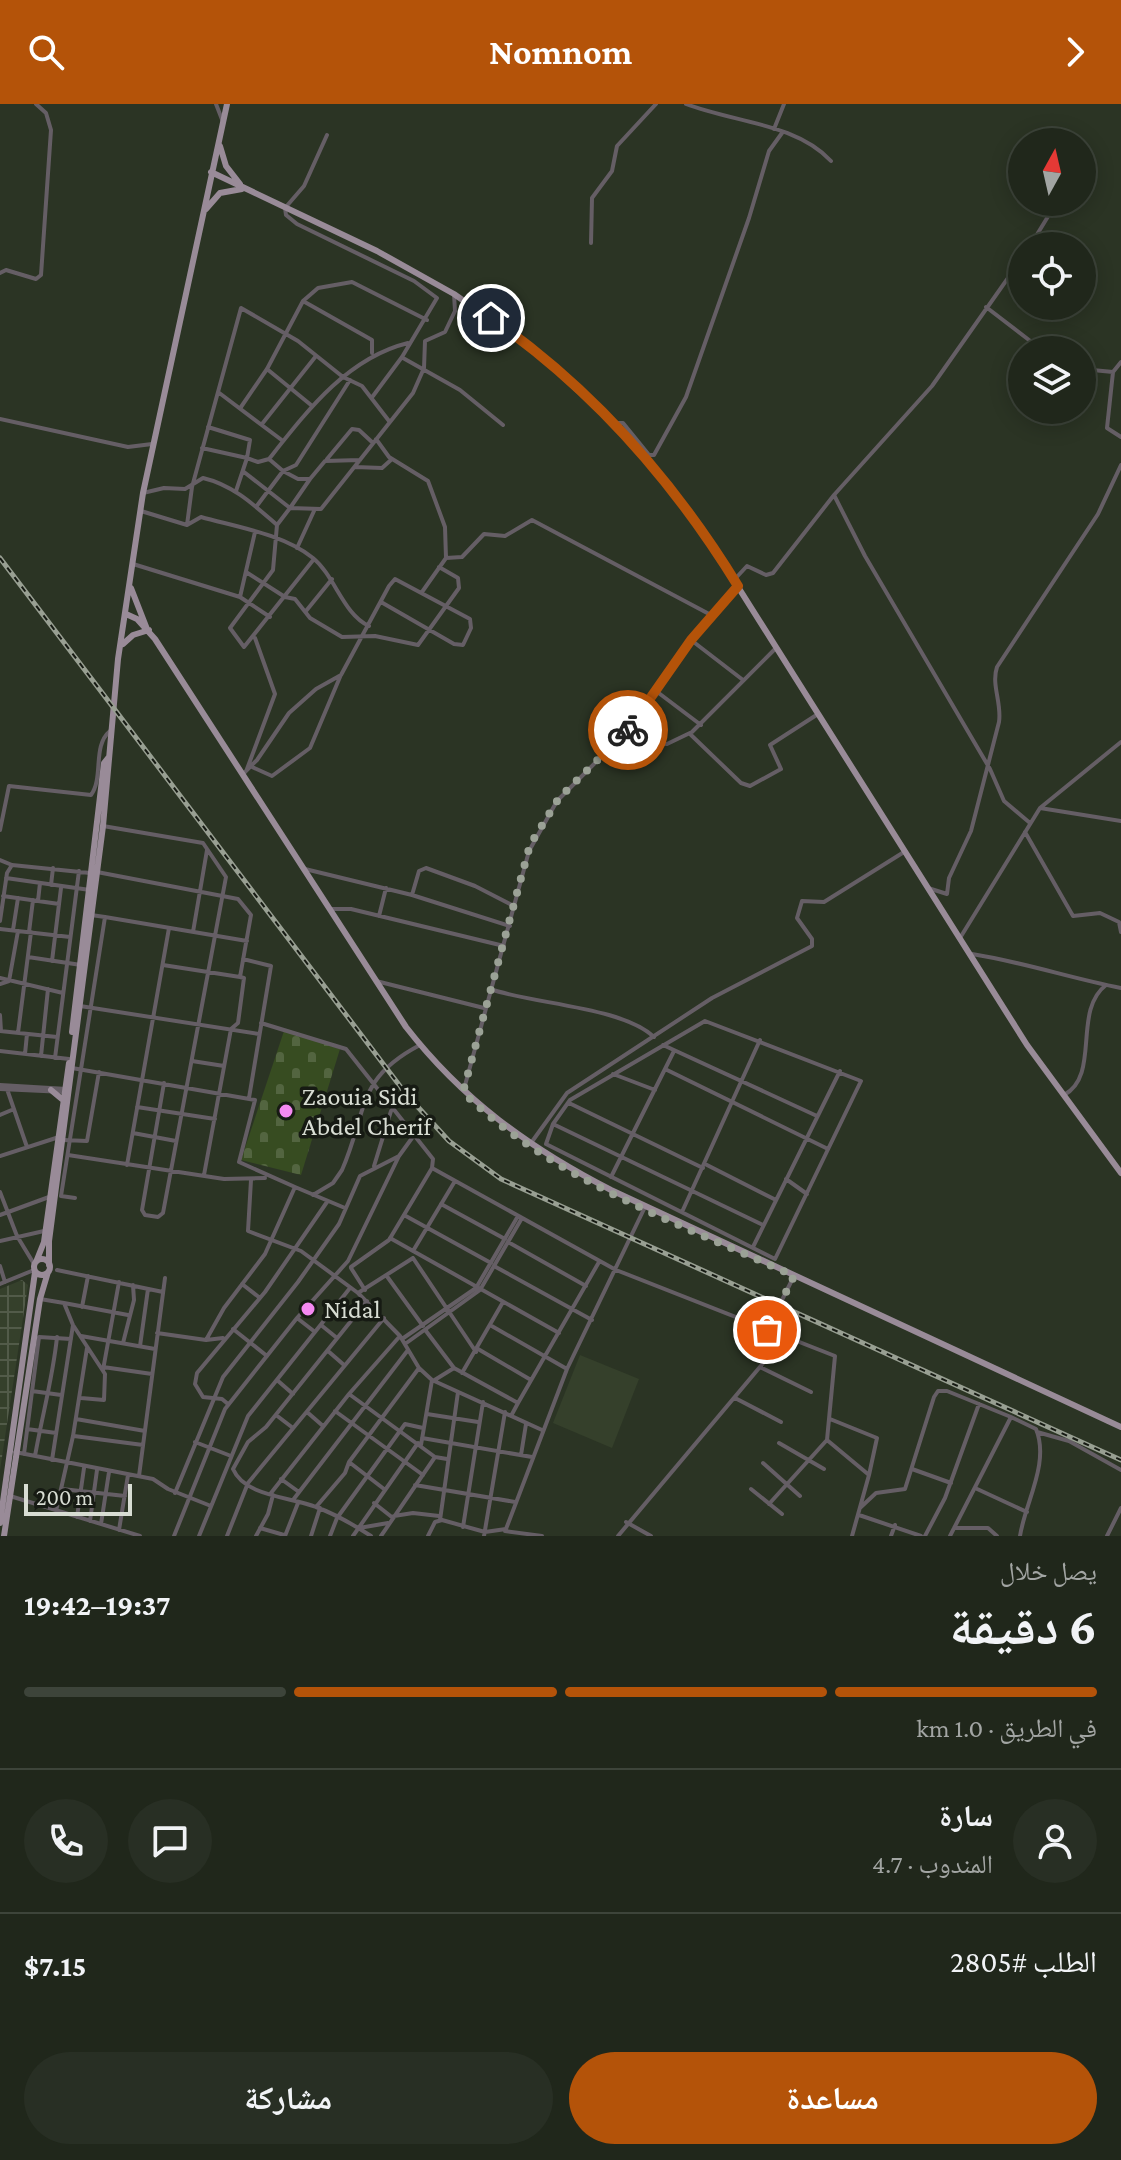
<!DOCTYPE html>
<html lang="ar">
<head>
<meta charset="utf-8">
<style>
	:root { --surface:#20271b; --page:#282f24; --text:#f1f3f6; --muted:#a2a5a3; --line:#3d443a; --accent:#b45309 }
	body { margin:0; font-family:"Crimson Pro","Noto Naskh Arabic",serif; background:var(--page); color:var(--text); direction:rtl; height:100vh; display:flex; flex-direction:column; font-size:30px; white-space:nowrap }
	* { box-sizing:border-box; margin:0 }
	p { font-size:26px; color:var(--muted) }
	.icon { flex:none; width:44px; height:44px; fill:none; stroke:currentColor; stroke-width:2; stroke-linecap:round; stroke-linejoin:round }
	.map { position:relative; height:1432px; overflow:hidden; direction:ltr }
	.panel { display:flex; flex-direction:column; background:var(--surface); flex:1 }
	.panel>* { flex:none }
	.needle { width:52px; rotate:8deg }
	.controls { position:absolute; left:1008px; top:24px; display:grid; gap:16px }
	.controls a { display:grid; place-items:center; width:88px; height:88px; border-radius:50%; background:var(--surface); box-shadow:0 4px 20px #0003,0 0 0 2px var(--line); font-size:40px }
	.scale { position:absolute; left:24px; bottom:20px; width:108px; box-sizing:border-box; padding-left:8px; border:4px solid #d8ddd3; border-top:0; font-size:22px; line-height:28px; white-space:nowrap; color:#d8ddd3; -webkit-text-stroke:6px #161a13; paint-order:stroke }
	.pin { position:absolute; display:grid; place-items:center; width:68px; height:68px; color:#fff; margin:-34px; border:4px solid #fff; border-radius:50%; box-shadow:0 2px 8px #0007 }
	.courier { position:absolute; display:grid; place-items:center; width:80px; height:80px; margin:-40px; border:6px solid #b45309; border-radius:50%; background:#fff; color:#222; box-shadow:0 2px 10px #0007 }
	.summary em { font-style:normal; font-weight:700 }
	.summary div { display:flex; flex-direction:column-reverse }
	.summary { display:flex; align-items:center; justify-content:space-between; height:136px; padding:0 24px }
	h1 { font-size:52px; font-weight:700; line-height:60px }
	.bar { display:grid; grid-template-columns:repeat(4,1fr); gap:12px 8px; align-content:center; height:96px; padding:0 24px }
	.bar i { height:10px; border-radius:6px; background:var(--line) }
	.bar .on { background:var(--accent) }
	.bar p { grid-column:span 4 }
	.line { display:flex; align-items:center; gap:20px; padding:0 24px; border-top:2px solid var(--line) }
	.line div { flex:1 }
	.round { display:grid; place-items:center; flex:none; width:84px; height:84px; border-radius:42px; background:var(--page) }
	.action { display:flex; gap:16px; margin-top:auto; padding:16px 24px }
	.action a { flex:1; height:92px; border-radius:48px; background:var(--accent); color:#fff; font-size:32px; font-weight:700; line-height:92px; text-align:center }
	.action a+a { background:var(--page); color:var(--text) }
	header { display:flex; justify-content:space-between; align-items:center; height:104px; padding:0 24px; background:var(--accent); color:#fff; font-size:36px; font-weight:700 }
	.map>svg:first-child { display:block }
	.built { fill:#35402b }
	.industrial { fill:url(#industrial-grid) }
	.cemetery { fill:url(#cemetery-stones) }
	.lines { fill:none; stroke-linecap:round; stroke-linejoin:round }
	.minor { stroke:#655e65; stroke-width:4 }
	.major { stroke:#998b98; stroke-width:6 }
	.rail-casing { stroke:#989f92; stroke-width:5 }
	.rail { stroke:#161a13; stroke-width:2; stroke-dasharray:6; stroke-linecap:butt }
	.done { stroke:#9ba296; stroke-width:8; stroke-dasharray:0 14.4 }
	.route { stroke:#b45309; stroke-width:10 }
	.poi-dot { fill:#f489f1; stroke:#161a13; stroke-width:3 }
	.labels { text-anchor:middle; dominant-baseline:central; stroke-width:7; stroke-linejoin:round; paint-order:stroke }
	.poi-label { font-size:26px; fill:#d8ddd3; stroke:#161a13; text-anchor:start }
</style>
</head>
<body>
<header><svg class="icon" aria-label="forward" viewBox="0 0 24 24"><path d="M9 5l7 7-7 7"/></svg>Nomnom<svg class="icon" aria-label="search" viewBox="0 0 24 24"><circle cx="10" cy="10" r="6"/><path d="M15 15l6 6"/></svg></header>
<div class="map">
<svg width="1121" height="1432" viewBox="0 0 1121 1432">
	<defs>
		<pattern id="industrial-grid" width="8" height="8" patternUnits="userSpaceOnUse" patternTransform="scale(2)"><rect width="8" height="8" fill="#35402b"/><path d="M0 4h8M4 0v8" fill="none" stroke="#525b49"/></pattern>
		<pattern id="cemetery-stones" width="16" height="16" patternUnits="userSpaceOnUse" patternTransform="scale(2)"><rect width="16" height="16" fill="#374c21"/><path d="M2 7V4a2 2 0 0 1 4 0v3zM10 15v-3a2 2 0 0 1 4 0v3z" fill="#536540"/></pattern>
	</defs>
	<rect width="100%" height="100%" fill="#2b3424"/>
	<path class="built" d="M580 1251 639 1275 612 1344 553 1319Z"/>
	<path class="industrial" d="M22 1176 28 1181 0 1366V1185Z"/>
	<path class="cemetery" d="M284 927 340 945 301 1071 241 1056Z"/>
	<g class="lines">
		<path class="minor" d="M216 0 223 18
			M686 0C732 18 796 19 831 57
			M774 25 784 0
			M327 31 304 82 285 104 286 111 297 120 414 177 437 194 402 253 373 292
			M591 139 592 94 612 67 617 42 656 0
			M1030 142 1055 101
			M0 169 6 166 36 175 41 171 51 26 46 9 36 0
			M303 197 372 236V249
			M986 203 1042 246
			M403 254 460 286 503 321
			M1121 258 1113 268 1107 324 1121 333
			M267 265 311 301
			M1082 265 1113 268
			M218 288 283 337
			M241 303 267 265 303 197 318 184 352 178 427 216
			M0 315 128 343 152 340
			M615 319H623L649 351H654L686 293 749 114 769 47 782 29
			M262 320 316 252
			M376 335 389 353 428 377 445 423 446 454 422 488
			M202 344 247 354 250 336 208 323
			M269 355C307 307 347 254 408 239
			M327 355 352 325 359 326 373 339
			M355 363 382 364 392 355
			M244 368 290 404 310 375
			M236 387 247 354 258 358 269 355 283 367 296 361 350 276
			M143 389 164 384 185 385 203 374C233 381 254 401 277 421L273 466 230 524 244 543 314 455
			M834 391 865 452 990 665 1004 697 1030 719
			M256 403 283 367 298 375H310L325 357 360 356
			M141 407 187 421 201 413C237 423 283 430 313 454 335 472 343 510 369 522
			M187 421 192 383 241 204 298 237 343 273 362 282 389 317
			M277 421 290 404 321 405 413 289 424 264 425 237 445 228 455 207 454 190
			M297 444 314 407
			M446 454 462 453 484 430 505 432 532 416 711 511
			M133 460 240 493 255 428
			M246 468 285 493 295 495 310 514 342 533 375 532 418 541 459 484 458 474 439 463
			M734 476 747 462 766 471 773 469 834 391 932 282 1022 154
			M240 493 270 513
			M306 507 332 475
			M691 536 743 576
			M656 587 701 621
			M690 630 741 679 750 682 781 665 770 641 818 610
			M614 644 649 638 667 640 692 628 775 545
			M252 663 272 672 310 644 340 573
			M247 665 275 590 255 534
			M243 670 257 656 289 609 316 585 341 571 389 482 395 475 470 515 471 524 463 541 454 540 381 498
			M1040 704 1121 717
			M103 722 203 739 226 773 163 1109 158 1113 145 1111 142 1106 164 979
			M0 726 9 682 91 691C104 673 92 642 110 627
			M1025 728 1073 812 1100 809 1119 818 1121 828
			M0 756 12 761
			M305 765 412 791 510 822
			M97 768 238 795 251 811 240 873 244 874 238 919 231 925 204 1071
			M6 774 90 786
			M51 781 53 764
			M928 784 947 790 949 774 971 727 999 618C1002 599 991 581 997 563L1098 410 1121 361
			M412 791 419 767 426 764 475 782 514 802
			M3 792 59 800
			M38 797 40 779
			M331 805H351L504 842
			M379 812 386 784
			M105 813 247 837
			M0 817 7 769 12 761 90 769
			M0 825 70 833
			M13 826 18 794
			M29 828 33 796
			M193 828 207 746
			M960 834 1040 704 1121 638
			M972 850C1023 858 1070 874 1121 884
			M28 853 81 861
			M243 855 271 862 249 994
			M52 857 61 784
			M163 861 240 873
			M0 874 63 889
			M376 877 484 904
			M0 880 9 877 18 827
			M490 885C533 900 623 903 654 933
			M80 902 259 930
			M0 911 1 927
			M705 917 861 977 775 1155 546 1040 553 1020 570 996Z
			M261 919 346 945 433 1055 432 1064 389 1136 351 1163
			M0 927 57 933
			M18 929 31 828
			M663 941 817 1012
			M0 947 69 955
			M25 950 27 930
			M41 952 48 885
			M55 954 79 767
			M192 957 224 962
			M72 964 255 996 239 1058 295 1083
			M665 965 828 1045
			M613 970 655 986
			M0 981 67 985
			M0 985 65 988
			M7 985 27 1043
			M464 985 529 747 557 697 629 625 691 536 738 482
			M1064 991C1101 971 1072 907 1106 881
			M569 999 703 1064
			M137 1003 215 1015
			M0 1011 14 1005
			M553 1020 763 1121
			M133 1029 176 1037
			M63 1036 87 1037 99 968
			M531 1039 567 989 712 894 812 842V835L797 814 802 797 824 798 904 748
			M68 1051 224 1075 265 1074
			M0 1052 59 1033
			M705 1060 776 1096
			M127 1061 169 824
			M374 1062 391 1007
			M432 1064 616 1166 835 1252 827 1336 869 1371 852 1432
			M611 1073 674 947
			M786 1075 807 1090
			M251 1076 248 1127 301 1147 358 1189 400 1232 419 1264 432 1276 421 1341
			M0 1088 17 1132 34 1160
			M313 1091 333 1079 342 1066C368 1007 355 975 420 941
			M61 1092 105 813 91 811
			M61 1092 75 1094
			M441 1100 505 1135
			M682 1108 760 936
			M0 1111 49 1093
			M404 1111 491 1159
			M390 1134 559 1229
			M0 1137 44 1127
			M508 1138 586 1182
			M753 1143 840 967
			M413 1147 455 1077
			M413 1154 476 1248
			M0 1162 5 1178
			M494 1162 592 1216
			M351 1164 365 1186
			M57 1166 163 1188
			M386 1171 423 1222
			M0 1180 34 1166
			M242 1180 260 1194
			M358 1189 413 1154
			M40 1195 64 1199 73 1221 105 1270 104 1296 81 1294
			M367 1197 266 1323 248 1338 233 1365C245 1393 292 1393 316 1403 335 1410 354 1421 371 1432
			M64 1199 128 1211
			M82 1203 88 1172
			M297 1214 315 1228
			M321 1221 337 1234
			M490 1221 567 1265
			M233 1225 267 1252
			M767 1226 794 1172
			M426 1227 454 1264 518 1299 511 1312
			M157 1229 206 1236 224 1204 265 1150 295 1083 345 1104
			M81 1232 155 1245
			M402 1235 476 1184 518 1112
			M206 1236 223 1234
			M123 1239 134 1196 133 1181
			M405 1240 480 1186 522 1114
			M140 1242 148 1185
			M478 1245 531 1276
			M328 1247 344 1261
			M103 1263 152 1270
			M760 1263 811 1288
			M103 1266 119 1178
			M462 1269 503 1198
			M277 1276 293 1290
			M432 1276 542 1326
			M433 1277 454 1264
			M32 1287 61 1291
			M349 1290 400 1232
			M735 1294 781 1318
			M518 1299 599 1158
			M228 1300 222 1295 203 1293 195 1280 197 1269 265 1188 327 1098
			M335 1307 423 1371
			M307 1308 323 1322
			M427 1310 478 1318
			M276 1311 293 1324
			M1011 1313 1036 1325C1050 1359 1025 1399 1020 1432
			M76 1315 145 1327
			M830 1315 877 1334 869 1371
			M27 1325 56 1329
			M1037 1328 1069 1337 1121 1366
			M74 1332 143 1341
			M422 1334 532 1353
			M195 1338 231 1352
			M779 1339 824 1365
			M15 1348 153 1375 168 1385 211 1402
			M24 1350 39 1233 71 1235
			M521 1351 526 1320
			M35 1352C42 1312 53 1273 57 1233
			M52 1356 73 1221
			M349 1358 384 1385
			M763 1359 800 1392
			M912 1365 951 1379
			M139 1372 165 1174
			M281 1375 299 1388
			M415 1381 515 1398
			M975 1384 1027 1408
			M62 1385 125 1392
			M751 1385 782 1410
			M175 1389 223 1273 298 1178 339 1120 360 1072 399 1052 412 1034
			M271 1389 349 1290 435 1353 447 1355
			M10 1392 140 1432
			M293 1396 408 1246
			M374 1399 393 1414
			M769 1400 826 1337
			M316 1403 345 1369 349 1358 419 1264
			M861 1403 876 1389 905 1385 934 1293 938 1287H947L1011 1313 950 1432
			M56 1407 73 1332 87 1244
			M859 1411 921 1432
			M394 1412 413 1409 439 1412
			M77 1413 84 1364
			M440 1416 458 1288
			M90 1417 97 1366
			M626 1418 651 1432
			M101 1420 109 1368
			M463 1423 483 1298
			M260 1424 284 1431
			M359 1424 388 1419
			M954 1424H988L997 1432
			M119 1426 128 1371
			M505 1427 542 1432
			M174 1432 225 1305 297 1214 348 1157 399 1052
			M199 1432 248 1312 350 1184
			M227 1432 248 1379 384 1214
			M256 1432 268 1410 273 1391
			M285 1432 298 1399
			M311 1432 320 1404
			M330 1432 337 1414 405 1320 423 1324
			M353 1432 418 1339
			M381 1432 435 1353
			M428 1432 435 1418 442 1416 485 1428 506 1425 567 1265 645 1103
			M484 1432 505 1308
			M618 1432 785 1233
			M891 1432 895 1421
			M925 1432 945 1394 979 1300
			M1107 1432 1121 1404"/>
		<path class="major" d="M220 42 226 62 240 80
			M211 68 377 147 454 190 538 249 630 335 699 421 1027 941 1121 1069
			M206 105 220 89 242 85
			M131 484 147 525
			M126 510 137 515 155 535 406 923C462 995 529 1044 611 1086L1121 1323
			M123 540 133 531 149 526
			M72 928 104 659 108 654
			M51 986 63 996
			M34 1163a8 8 0 1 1 16 0a8 8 0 1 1-16 0Z
			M36 1158 44 1138 69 959
			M49 1161V1137L103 722 118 555 143 389 227 0
			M0 1419 35 1168
			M4 1432 40 1195 48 1168"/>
		<g class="rail-casing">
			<path id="rail" d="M0 454 406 990 449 1037 501 1075 1121 1356"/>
		</g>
		<use href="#rail" class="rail"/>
	</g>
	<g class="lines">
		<path class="done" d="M628 626 559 694 530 741 463 988C552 1076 682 1120 794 1172L767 1226"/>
		<path class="route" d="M491 214C593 285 673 376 738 482L691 536 628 626"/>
	</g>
	<g class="poi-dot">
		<circle cx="286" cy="1007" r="8"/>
		<circle cx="308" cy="1205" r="8"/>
	</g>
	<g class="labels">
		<g class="poi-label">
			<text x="302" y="992">Zaouia Sidi<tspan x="302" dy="30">Abdel Cherif</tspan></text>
			<text x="324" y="1205">Nidal</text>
		</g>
	</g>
</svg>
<div class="controls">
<a><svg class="needle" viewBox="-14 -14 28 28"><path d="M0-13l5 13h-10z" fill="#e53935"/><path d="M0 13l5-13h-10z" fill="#a2a5a3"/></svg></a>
<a><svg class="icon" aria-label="locate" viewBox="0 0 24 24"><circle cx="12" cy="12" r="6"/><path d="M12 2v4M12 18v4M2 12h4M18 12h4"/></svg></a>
<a><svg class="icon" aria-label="layers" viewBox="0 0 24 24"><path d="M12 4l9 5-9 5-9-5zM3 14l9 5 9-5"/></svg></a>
</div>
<div class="scale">200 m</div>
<div class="pin" style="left:767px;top:1226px;background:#ea580c"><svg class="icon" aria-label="bag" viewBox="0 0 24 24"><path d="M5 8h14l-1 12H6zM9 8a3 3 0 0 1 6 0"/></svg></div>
<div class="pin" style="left:491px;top:214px;background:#1f2937"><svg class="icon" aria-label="home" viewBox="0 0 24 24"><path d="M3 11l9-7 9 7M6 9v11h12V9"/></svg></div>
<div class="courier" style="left:628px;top:626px"><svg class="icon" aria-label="bike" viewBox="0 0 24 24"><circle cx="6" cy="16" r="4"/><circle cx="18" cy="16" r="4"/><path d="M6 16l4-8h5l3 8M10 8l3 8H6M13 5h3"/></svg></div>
</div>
<section class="panel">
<div class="summary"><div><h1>6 دقيقة</h1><p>يصل خلال</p></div><em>19:37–19:42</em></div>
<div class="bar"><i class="on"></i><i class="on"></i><i class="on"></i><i></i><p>في الطريق · 1.0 km</p></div>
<div class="line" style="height:144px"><a class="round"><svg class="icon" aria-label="person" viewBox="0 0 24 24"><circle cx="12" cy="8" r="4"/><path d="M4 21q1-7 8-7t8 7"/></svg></a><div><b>سارة</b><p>المندوب · 4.7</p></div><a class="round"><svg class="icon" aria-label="chat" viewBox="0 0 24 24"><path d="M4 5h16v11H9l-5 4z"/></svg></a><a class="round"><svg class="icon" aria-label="phone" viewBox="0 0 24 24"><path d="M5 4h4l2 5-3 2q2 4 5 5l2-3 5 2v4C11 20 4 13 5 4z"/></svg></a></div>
<div class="line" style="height:104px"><div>الطلب #2805</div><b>$7.15</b></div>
<div class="action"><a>مساعدة</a><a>مشاركة</a></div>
</section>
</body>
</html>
